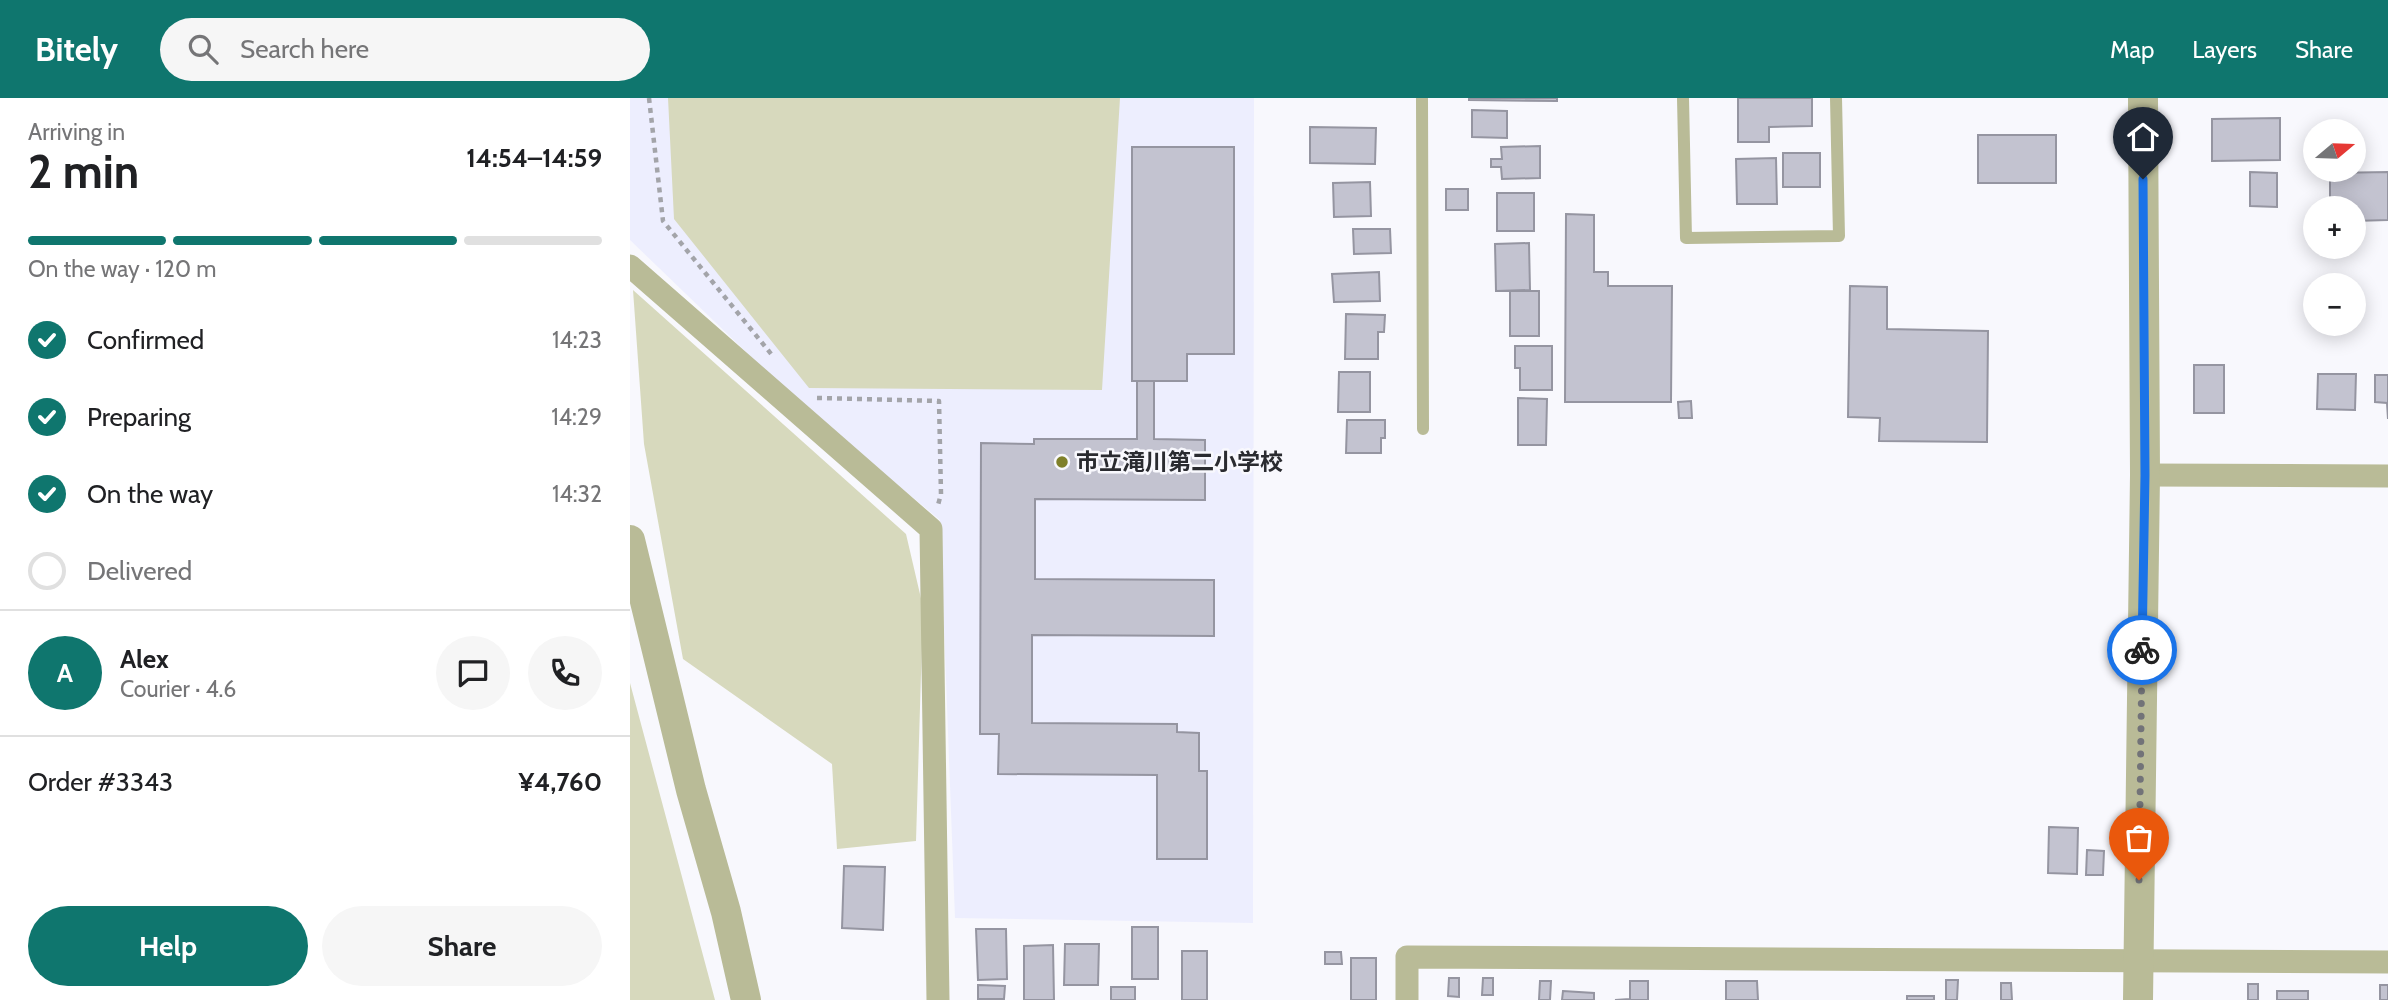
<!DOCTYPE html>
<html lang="en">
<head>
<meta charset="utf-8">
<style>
	:root { --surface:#fff; --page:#f6f6f6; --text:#202124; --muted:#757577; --line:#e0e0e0; --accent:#0f766e }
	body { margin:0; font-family:Cabin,"Noto Sans JP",sans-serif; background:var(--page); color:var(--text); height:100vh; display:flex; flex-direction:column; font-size:26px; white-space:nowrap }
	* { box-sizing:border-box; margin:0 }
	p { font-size:23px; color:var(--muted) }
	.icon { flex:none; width:38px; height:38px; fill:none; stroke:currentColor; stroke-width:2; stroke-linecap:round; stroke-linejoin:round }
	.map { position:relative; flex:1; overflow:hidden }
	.sheet { display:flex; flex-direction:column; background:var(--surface); width:630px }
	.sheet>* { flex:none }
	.needle { width:46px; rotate:71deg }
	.tools { position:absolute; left:1673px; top:21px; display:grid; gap:14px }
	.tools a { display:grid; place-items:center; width:63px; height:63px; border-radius:50%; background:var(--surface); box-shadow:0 4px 18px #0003; font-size:35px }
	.pin { position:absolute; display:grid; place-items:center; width:60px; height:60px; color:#fff; margin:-72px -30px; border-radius:50% 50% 50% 0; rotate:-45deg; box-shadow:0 0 7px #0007 }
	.pin .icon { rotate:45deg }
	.courier { position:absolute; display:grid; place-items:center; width:70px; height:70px; margin:-35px; border:5px solid #1a73e8; border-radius:50%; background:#fff; color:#222; box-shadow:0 2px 9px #0007 }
	.overview em { font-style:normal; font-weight:700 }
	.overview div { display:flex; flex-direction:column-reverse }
	.overview { display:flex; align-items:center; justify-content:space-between; height:119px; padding:0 28px }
	h1 { font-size:46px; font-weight:700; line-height:52px }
	.bar { display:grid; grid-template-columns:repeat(4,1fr); gap:10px 7px; align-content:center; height:84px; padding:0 28px }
	.bar i { height:9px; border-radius:5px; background:var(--line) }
	.bar .selected { background:var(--accent) }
	.bar p { grid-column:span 4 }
	.line { display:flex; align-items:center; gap:18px; padding:0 28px; border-top:2px solid var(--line) }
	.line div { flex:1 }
	.round { display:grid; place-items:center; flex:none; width:74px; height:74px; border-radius:37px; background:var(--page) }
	ol { padding:0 28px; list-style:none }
	li { display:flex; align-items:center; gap:21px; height:77px }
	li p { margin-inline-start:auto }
	li .icon { padding:7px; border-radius:50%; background:var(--accent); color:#fff; stroke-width:4 }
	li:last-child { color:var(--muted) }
	li i { width:38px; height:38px; border:4px solid var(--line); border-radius:50% }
	.primary-button { display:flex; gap:14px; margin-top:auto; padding:14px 28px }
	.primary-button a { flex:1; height:80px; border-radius:42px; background:var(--accent); color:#fff; font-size:28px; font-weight:700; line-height:80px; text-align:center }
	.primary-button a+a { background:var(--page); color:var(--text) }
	header { display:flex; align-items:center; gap:42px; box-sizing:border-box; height:98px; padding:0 35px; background:var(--accent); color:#fff }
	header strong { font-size:33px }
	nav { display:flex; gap:38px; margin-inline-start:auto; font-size:24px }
	.search { width:490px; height:63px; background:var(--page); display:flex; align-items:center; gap:18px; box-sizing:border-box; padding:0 24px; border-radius:38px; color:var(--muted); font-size:26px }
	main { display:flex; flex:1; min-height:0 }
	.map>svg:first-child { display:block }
	.built { fill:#edeefe }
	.green { fill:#d7d9bd }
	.building { fill:#c3c3d0; stroke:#9595a1; stroke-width:2 }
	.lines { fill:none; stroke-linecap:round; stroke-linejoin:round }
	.path { stroke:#a3a4a9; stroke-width:4.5; stroke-dasharray:5 5; stroke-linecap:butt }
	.service { stroke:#b9bb97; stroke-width:12 }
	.minor { stroke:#b9bb97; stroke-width:23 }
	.tertiary { stroke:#b9bb97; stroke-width:30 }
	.done { stroke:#727378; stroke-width:7; stroke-dasharray:0 12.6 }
	.route { stroke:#1a73e8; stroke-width:9 }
	.poi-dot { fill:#7f802a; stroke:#f8f8fd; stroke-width:2.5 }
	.labels { text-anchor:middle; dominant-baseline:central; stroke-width:5; stroke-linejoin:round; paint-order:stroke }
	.poi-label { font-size:23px; font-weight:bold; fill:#2a2b30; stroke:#f8f8fd; text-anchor:start }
</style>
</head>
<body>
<header>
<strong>Bitely</strong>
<div class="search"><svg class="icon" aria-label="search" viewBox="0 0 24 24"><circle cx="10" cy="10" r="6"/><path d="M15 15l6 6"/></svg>Search here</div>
<nav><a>Map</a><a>Layers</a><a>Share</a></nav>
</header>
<main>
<section class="sheet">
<div class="overview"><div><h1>2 min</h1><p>Arriving in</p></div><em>14:54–14:59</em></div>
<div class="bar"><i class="selected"></i><i class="selected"></i><i class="selected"></i><i></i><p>On the way · 120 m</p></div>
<ol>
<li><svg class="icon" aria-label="check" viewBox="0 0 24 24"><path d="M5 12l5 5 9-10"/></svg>Confirmed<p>14:23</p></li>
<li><svg class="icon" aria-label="check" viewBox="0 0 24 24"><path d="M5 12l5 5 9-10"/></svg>Preparing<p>14:29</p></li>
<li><svg class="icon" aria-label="check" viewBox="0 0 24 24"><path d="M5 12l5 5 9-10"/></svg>On the way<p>14:32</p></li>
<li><i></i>Delivered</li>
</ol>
<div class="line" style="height:126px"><b class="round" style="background:var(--accent);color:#fff">A</b><div><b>Alex</b><p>Courier · 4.6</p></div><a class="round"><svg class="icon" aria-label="chat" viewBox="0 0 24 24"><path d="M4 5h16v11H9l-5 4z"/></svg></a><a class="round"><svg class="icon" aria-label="phone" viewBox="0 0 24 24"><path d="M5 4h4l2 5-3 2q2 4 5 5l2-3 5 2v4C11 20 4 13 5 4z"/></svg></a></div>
<div class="line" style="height:91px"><div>Order #3343</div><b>¥4,760</b></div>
<div class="primary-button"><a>Help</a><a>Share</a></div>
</section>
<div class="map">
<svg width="1758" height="902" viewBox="0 0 1758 902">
	<rect width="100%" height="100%" fill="#f8f8fd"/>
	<path class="built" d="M0 0H624L623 825 325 820 310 422 170 306 0 142Z"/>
	<path class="green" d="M38 0H490L472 292 179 290 44 121Z
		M3 192 276 436 293 509 286 743 207 751 202 666 53 561 14 346Z
		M0 585 85 902H0Z"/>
	<path class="building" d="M839 0H927V3L839 2Z
		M1108 0H1182V28L1139 29V44H1108Z
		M842 12 877 13V40L842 39Z
		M1650 20V62L1582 63V21Z
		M680 29 746 30 745 66 680 65Z
		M1348 37H1426V85H1348Z
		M910 48V80L872 81 871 69H861V61H872L871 49Z
		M502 49H604V256H557V283H502Z
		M1153 55H1190V89H1153Z
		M1146 60 1147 106H1107L1106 61Z
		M1620 74 1647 75V109L1620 108Z
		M1758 74V122L1724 123V110H1710L1709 100H1700V75Z
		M740 84 741 118 704 119 703 85Z
		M816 91H838V112H816Z
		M867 95H904V133H867Z
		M936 116 964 117V174H978V188H1042L1041 304H935Z
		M723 131H760L761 155 724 156Z
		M899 145 900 192 866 193 865 146Z
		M749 174 750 203 704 204 702 176Z
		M1220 188 1257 189V231L1358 233 1357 344 1249 343 1250 320 1218 319Z
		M880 193H909V238H880Z
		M716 216 755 217 754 234H748V261H715Z
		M885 248H922V292H890V270H885Z
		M1564 267H1594V315H1564Z
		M709 274H740V314H708Z
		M1688 276H1726L1725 312 1687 311Z
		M1745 277H1758V321L1757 305 1745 304Z
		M507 283H524V341L575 342V402L405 401V481L584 482V538L402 537V625L547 626V634L569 635V673H577V761H527V677L368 676 369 636H350L351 345 404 346V341H507Z
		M888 300 917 301 916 347H888Z
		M1061 303 1062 320H1049L1048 304Z
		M717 322H755V340H751V355H716Z
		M1419 729 1448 730 1447 776 1418 775Z
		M1457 752 1474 753 1473 777H1456Z
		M214 768 255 769 253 832 212 830Z
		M502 829H528V881H502Z
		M346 831H376L377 881 348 882Z
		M435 846H469L468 887H434Z
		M423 847 424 902H394V848Z
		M552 853H577V902H552Z
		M695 854H711L712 866H695Z
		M721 860H746V902H721Z
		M819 880H829V899L818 898Z
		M853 880H863V897H852Z
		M1316 882H1328L1327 902H1316Z
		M910 883H921L920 902H909Z
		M1000 883H1018V902H985L1000 901Z
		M1096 883H1127L1128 902H1096Z
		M1371 885H1381L1382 902H1371Z
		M1618 886H1628V902H1618Z
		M348 887 375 888 374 901H348Z
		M1750 887H1758V902H1750Z
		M481 889H505V902H481Z
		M933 893 964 895V902H932Z
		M1647 893H1678V902H1647Z
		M1277 898H1304V902H1277Z"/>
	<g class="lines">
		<path class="path" d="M19 0 33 123 142 257
			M187 300 309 303 311 396 308 407"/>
		<path class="service" d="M792 0 793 331
			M1053 0 1056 140 1209 138 1206 0"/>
		<path class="minor" d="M0 168 301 431 308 902
			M1515 377 1758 378
			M777 902V859L1758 864"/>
		<path class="tertiary" d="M0 442 61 692 96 814 116 902
			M1508 902 1515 377 1513 0"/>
	</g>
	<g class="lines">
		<path class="done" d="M1509 782 1512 552"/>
		<path class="route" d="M1512 552 1515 377 1513 81"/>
	</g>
	<circle class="poi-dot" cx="432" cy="364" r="7"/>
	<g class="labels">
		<g class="poi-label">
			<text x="446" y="364">市立滝川第二小学校</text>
		</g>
	</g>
</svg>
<div class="tools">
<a><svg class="needle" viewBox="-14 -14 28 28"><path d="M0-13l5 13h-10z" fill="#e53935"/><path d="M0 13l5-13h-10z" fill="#757577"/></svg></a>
<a>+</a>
<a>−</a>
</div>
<div class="pin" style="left:1509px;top:782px;background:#ea580c"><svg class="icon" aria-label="bag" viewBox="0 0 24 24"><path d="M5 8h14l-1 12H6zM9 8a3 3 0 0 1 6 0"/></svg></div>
<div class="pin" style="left:1513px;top:81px;background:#1f2937"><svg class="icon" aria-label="home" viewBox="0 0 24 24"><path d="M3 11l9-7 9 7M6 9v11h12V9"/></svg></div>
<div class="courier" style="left:1512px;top:552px"><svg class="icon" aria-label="bike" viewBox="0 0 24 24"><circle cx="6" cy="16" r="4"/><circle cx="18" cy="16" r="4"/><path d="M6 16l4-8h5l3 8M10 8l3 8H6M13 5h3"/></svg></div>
</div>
</main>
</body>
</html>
